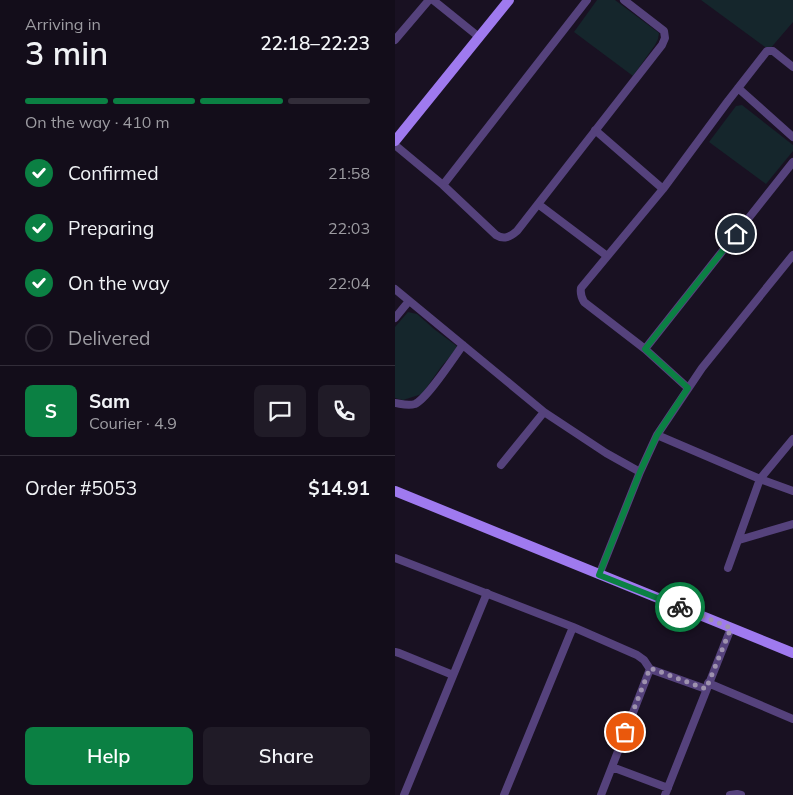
<!DOCTYPE html>
<html lang="en">
<head>
<meta charset="utf-8">
<style>
	:root { --surface:#130d1a; --page:#201b27; --text:#f1f3f6; --muted:#9d9ca2; --line:#322d39; --accent:#0b8043 }
	body { margin:0; font-family:Mulish,sans-serif; background:var(--page); color:var(--text); height:100vh; display:flex; flex-direction:column; font-size:19px; white-space:nowrap }
	* { box-sizing:border-box; margin:0 }
	p { font-size:16px; color:var(--muted) }
	.icon { flex:none; width:28px; height:28px; fill:none; stroke:currentColor; stroke-width:2; stroke-linecap:round; stroke-linejoin:round }
	.map { position:relative; flex:1; overflow:hidden }
	.sheet { display:flex; flex-direction:column; background:var(--surface); width:395px }
	.sheet>* { flex:none }
	.pin { position:absolute; display:grid; place-items:center; width:42px; height:42px; color:#fff; margin:-21px; border:2px solid #fff; border-radius:50%; box-shadow:0 1px 5px #0007 }
	.courier { position:absolute; display:grid; place-items:center; width:50px; height:50px; margin:-25px; border:4px solid #0b8043; border-radius:50%; background:#fff; color:#222; box-shadow:0 1px 6px #0007 }
	.head em { font-style:normal; font-weight:600 }
	.head div { display:flex; flex-direction:column-reverse }
	.head { display:flex; align-items:center; justify-content:space-between; height:85px; padding:0 25px }
	h1 { font-size:32px; font-weight:600; line-height:38px }
	.bar { display:grid; grid-template-columns:repeat(4,1fr); gap:8px 5px; align-content:center; height:60px; padding:0 25px }
	.bar i { height:6px; border-radius:4px; background:var(--line) }
	.bar .active { background:var(--accent) }
	.bar p { grid-column:span 4 }
	.line { display:flex; align-items:center; gap:12px; padding:0 25px; border-top:1px solid var(--line) }
	.line div { flex:1 }
	.round { display:grid; place-items:center; flex:none; width:52px; height:52px; border-radius:8px; background:var(--page) }
	ol { padding:0 25px; list-style:none }
	li { display:flex; align-items:center; gap:15px; height:55px }
	li p { margin-inline-start:auto }
	li .icon { padding:5px; border-radius:50%; background:var(--accent); color:#fff; stroke-width:4 }
	li:last-child { color:var(--muted) }
	li i { width:28px; height:28px; border:2px solid var(--line); border-radius:50% }
	.button { display:flex; gap:10px; margin-top:auto; padding:10px 25px }
	.button a { flex:1; height:58px; border-radius:8px; background:var(--accent); color:#fff; font-size:20px; font-weight:600; line-height:58px; text-align:center }
	.button a+a { background:var(--page); color:var(--text) }
	main { display:flex; flex:1; min-height:0 }
	.map>svg:first-child { display:block }
	.green { fill:#15262c }
	.lines { fill:none; stroke-linecap:round; stroke-linejoin:round }
	.street { stroke:#55427c; stroke-width:8 }
	.secondary { stroke:#9f7aef; stroke-width:10 }
	.done { stroke:#9e92ae; stroke-width:5; stroke-dasharray:0 9 }
	.route { stroke:#0b8043; stroke-width:6 }
</style>
</head>
<body>
<main>
<section class="sheet">
<div class="head"><div><h1>3 min</h1><p>Arriving in</p></div><em>22:18–22:23</em></div>
<div class="bar"><i class="active"></i><i class="active"></i><i class="active"></i><i></i><p>On the way · 410 m</p></div>
<ol>
<li><svg class="icon" aria-label="check" viewBox="0 0 24 24"><path d="M5 12l5 5 9-10"/></svg>Confirmed<p>21:58</p></li>
<li><svg class="icon" aria-label="check" viewBox="0 0 24 24"><path d="M5 12l5 5 9-10"/></svg>Preparing<p>22:03</p></li>
<li><svg class="icon" aria-label="check" viewBox="0 0 24 24"><path d="M5 12l5 5 9-10"/></svg>On the way<p>22:04</p></li>
<li><i></i>Delivered</li>
</ol>
<div class="line" style="height:90px"><b class="round" style="background:var(--accent);color:#fff">S</b><div><b>Sam</b><p>Courier · 4.9</p></div><a class="round"><svg class="icon" aria-label="chat" viewBox="0 0 24 24"><path d="M4 5h16v11H9l-5 4z"/></svg></a><a class="round"><svg class="icon" aria-label="phone" viewBox="0 0 24 24"><path d="M5 4h4l2 5-3 2q2 4 5 5l2-3 5 2v4C11 20 4 13 5 4z"/></svg></a></div>
<div class="line" style="height:65px"><div>Order #5053</div><b>$14.91</b></div>
<div class="button"><a>Help</a><a>Share</a></div>
</section>
<div class="map">
<svg width="398" height="795" viewBox="0 0 398 795">
	<rect width="100%" height="100%" fill="#191122"/>
	<path class="green" d="M202 0H220L264 33 263 39 260 45 238 76 179 32Z
		M306 0H398V22L374 50Z
		M347 105 398 145V151L371 184 314 142 341 106Z
		M13 312 22 314 39 329 63 347 46 367 27 394 8 400 0 398V327Z"/>
	<g class="lines">
		<path class="street" d="M38 0 84 37
			M0 40 34 0
			M343 88 398 137
			M200 130 268 189
			M0 145 48 185 101 235C109 240 115 237 122 231L267 45 270 38 269 31 229 0
			M48 185 192 0
			M143 204 212 256
			M0 289 149 412 211 453 245 472
			M0 318 14 301
			M250 349 398 162
			M293 388 250 349 189 302C186 297 185 294 186 288L268 189 333 101 372 51H378L398 67
			M0 403C7 404 13 406 20 404 32 399 59 357 68 345
			M262 435 365 479 398 491
			M106 465 149 412
			M344 540 398 524
			M0 558 178 627 242 655 249 660 255 669 311 689
			M333 568 365 479 398 439
			M204 575 245 472 262 435 307 368 398 255
			M0 652 4 653 58 675
			M313 683 398 719
			M217 767 273 788
			M9 795 92 593
			M109 795 178 627
			M206 795 255 669
			M270 795 336 628
			M335 795 342 794 346 795"/>
		<path class="secondary" d="M0 141 114 0
			M0 491 398 653"/>
	</g>
	<g class="lines">
		<path class="done" d="M230 732 255 668 311 689 336 628 285 607"/>
		<path class="route" d="M285 607 204 575 245 472 262 435 293 388 250 349 341 234"/>
	</g>
</svg>
<div class="pin" style="left:230px;top:732px;background:#ea580c"><svg class="icon" aria-label="bag" viewBox="0 0 24 24"><path d="M5 8h14l-1 12H6zM9 8a3 3 0 0 1 6 0"/></svg></div>
<div class="pin" style="left:341px;top:234px;background:#1f2937"><svg class="icon" aria-label="home" viewBox="0 0 24 24"><path d="M3 11l9-7 9 7M6 9v11h12V9"/></svg></div>
<div class="courier" style="left:285px;top:607px"><svg class="icon" aria-label="bike" viewBox="0 0 24 24"><circle cx="6" cy="16" r="4"/><circle cx="18" cy="16" r="4"/><path d="M6 16l4-8h5l3 8M10 8l3 8H6M13 5h3"/></svg></div>
</div>
</main>
</body>
</html>
